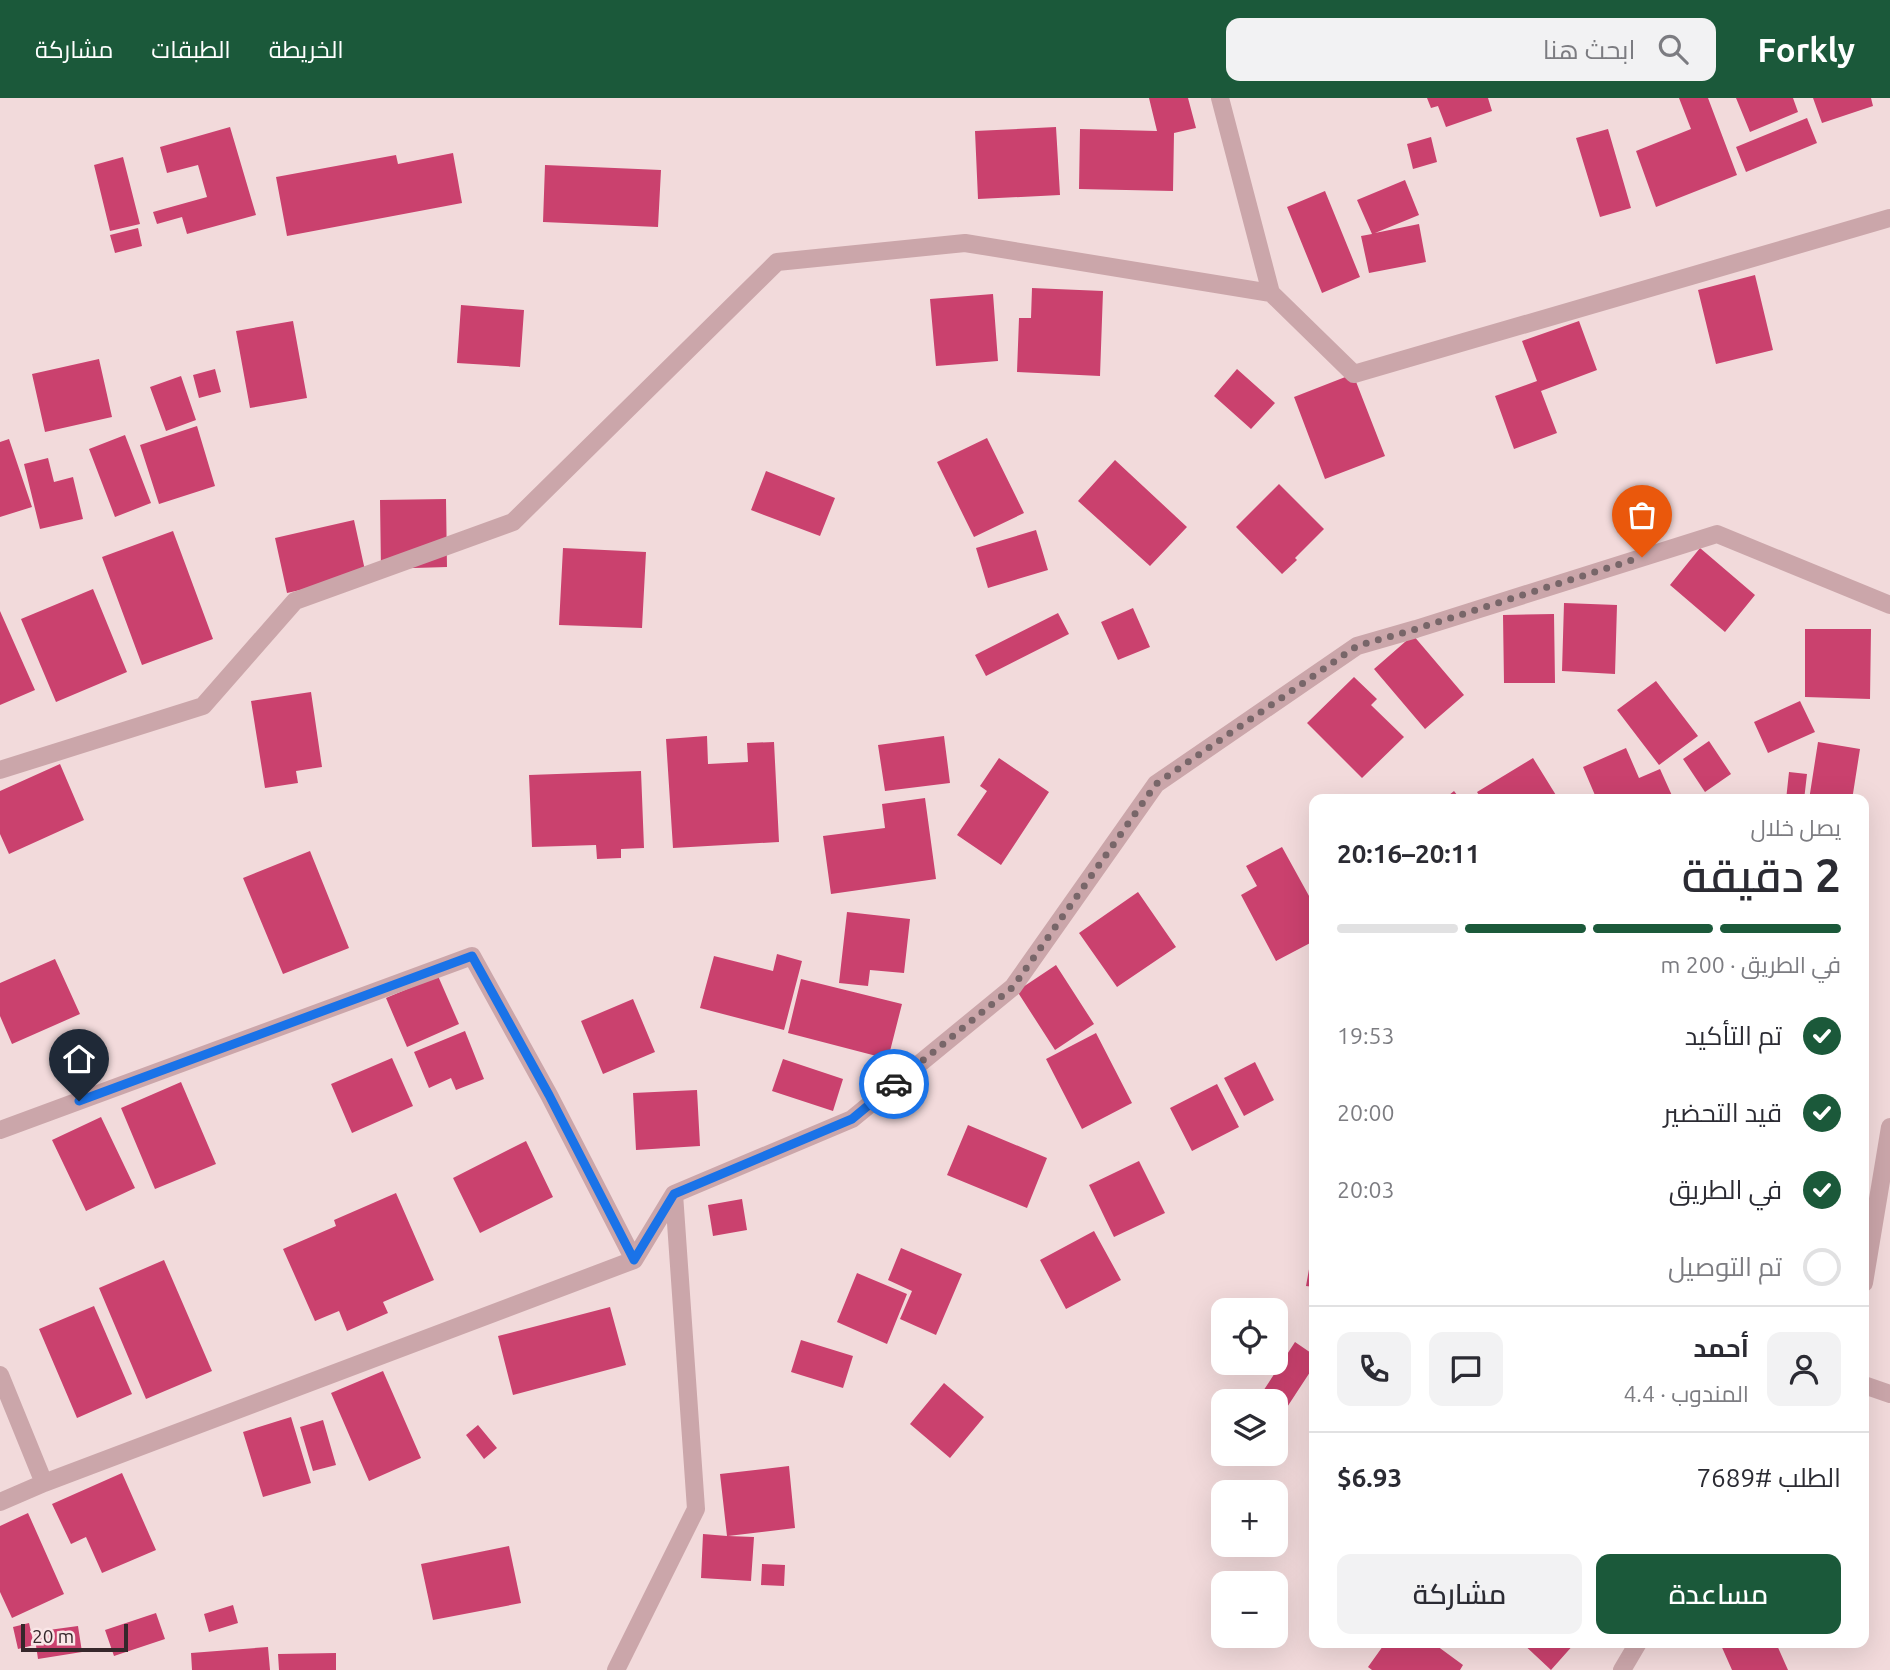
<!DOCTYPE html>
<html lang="ar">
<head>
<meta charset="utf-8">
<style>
	:root { --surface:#fff; --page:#f2f2f3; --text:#2b2b33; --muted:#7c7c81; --line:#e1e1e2; --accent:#1b593a }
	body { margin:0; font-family:Ubuntu,Cairo,sans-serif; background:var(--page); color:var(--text); direction:rtl; height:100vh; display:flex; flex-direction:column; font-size:26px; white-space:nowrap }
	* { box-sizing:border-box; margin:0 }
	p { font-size:23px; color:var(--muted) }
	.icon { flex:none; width:38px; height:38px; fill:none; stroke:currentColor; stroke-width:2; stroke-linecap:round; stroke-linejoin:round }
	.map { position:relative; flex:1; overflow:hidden; direction:ltr }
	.panel { position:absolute; left:1309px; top:696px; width:560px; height:854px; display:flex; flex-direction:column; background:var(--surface); border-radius:14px; box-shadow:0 7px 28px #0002; direction:rtl }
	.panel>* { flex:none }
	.buttons { position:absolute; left:1211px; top:1200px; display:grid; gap:14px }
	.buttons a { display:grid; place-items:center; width:77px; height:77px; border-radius:14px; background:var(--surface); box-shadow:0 7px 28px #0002; font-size:35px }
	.scale { position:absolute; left:21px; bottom:18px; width:107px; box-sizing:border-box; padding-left:7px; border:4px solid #36272b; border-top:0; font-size:19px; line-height:24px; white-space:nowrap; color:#36272b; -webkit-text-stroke:5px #fae6e7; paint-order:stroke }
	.pin { position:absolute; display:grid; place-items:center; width:60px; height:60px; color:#fff; margin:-72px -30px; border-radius:50% 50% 50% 0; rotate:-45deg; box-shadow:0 0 7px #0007 }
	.pin .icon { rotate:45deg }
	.courier { position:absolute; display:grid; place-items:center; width:70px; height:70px; margin:-35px; border:5px solid #1a73e8; border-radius:50%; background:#fff; color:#222; box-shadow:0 2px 9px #0007 }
	.summary em { font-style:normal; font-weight:600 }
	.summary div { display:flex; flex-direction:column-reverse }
	.summary { display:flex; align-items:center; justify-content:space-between; height:119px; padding:0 28px }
	h1 { font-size:46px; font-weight:600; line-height:52px }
	.bar { display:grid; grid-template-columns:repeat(4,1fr); gap:10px 7px; align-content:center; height:84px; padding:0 28px }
	.bar i { height:9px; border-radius:5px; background:var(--line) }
	.bar .active { background:var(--accent) }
	.bar p { grid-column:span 4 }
	.line { display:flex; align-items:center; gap:18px; padding:0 28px; border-top:2px solid var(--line) }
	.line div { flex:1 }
	.round { display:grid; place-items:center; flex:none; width:74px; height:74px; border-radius:14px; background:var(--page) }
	ol { padding:0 28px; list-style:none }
	li { display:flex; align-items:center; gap:21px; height:77px }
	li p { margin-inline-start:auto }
	li .icon { padding:7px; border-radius:50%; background:var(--accent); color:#fff; stroke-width:4 }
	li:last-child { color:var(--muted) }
	li i { width:38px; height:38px; border:4px solid var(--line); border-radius:50% }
	.action { display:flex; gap:14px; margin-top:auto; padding:14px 28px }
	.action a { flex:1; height:80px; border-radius:14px; background:var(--accent); color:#fff; font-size:28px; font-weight:600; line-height:80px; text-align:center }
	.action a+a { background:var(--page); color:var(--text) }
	header { display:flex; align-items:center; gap:42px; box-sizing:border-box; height:98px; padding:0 35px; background:var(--accent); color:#fff }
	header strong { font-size:33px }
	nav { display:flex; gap:38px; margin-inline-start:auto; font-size:24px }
	.search { width:490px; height:63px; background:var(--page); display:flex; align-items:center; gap:18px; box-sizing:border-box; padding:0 24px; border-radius:14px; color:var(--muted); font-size:26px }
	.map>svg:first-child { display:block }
	.building { fill:#ca416e }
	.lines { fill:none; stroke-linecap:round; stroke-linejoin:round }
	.street { stroke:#cba6aa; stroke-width:18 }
	.done { stroke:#786669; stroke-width:7; stroke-dasharray:0 12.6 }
	.route { stroke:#1a73e8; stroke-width:9 }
</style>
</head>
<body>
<header>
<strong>Forkly</strong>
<div class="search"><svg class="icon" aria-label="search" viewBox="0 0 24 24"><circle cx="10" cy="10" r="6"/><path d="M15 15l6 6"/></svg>ابحث هنا</div>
<nav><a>الخريطة</a><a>الطبقات</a><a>مشاركة</a></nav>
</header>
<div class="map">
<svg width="1890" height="1572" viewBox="0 0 1890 1572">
	<rect width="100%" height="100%" fill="#f2dadb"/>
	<path class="building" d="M1149 0H1188L1196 30 1174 35 1173 93 1079 91 1080 31 1157 33Z
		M1427 0H1488L1492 13 1446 29 1438 8 1431 10Z
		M1679 0H1708L1737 77 1656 109 1636 53 1691 31Z
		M1736 0H1793L1798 14 1750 34Z
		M1813 0H1871L1873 8 1822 25Z
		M1807 20 1817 45 1746 74 1736 49Z
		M230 29 256 117 187 136 182 119 157 126 153 114 207 99 198 67 167 75 160 49Z
		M1056 29 1060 97 978 101 975 33Z
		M1608 31 1631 110 1600 119 1576 40Z
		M1431 39 1437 64 1413 71 1407 46Z
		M453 55 462 105 287 138 276 79 396 57 398 66Z
		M123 59 140 126 110 133 94 67Z
		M545 67 661 72 658 129 543 124Z
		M1405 82 1419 117 1375 135 1419 126 1426 164 1369 175 1361 138 1372 136 1357 102Z
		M1325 93 1360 179 1322 195 1287 109Z
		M138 130 142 148 115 155 110 137Z
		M1755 177 1773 252 1716 266 1698 192Z
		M1032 190 1103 193 1100 278 1017 274 1019 220H1031Z
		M993 196 998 263 936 268 930 201Z
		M461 207 524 212 520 269 457 265Z
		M293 223 307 300 250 310 236 233Z
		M1579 223 1597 272 1541 293 1557 335 1514 351 1495 298 1537 283 1522 243Z
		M99 261 112 319 45 334 32 276Z
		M215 271 221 294 199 300 193 277Z
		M1237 271 1275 305 1251 331 1214 298Z
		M1353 276 1385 358 1325 381 1294 299Z
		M181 278 196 322 166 333 150 289Z
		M197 328 215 388 159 406 140 347Z
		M125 337 151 405 115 419 89 351Z
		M987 340 1024 415 974 439 937 364Z
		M9 341 32 409 0 419V344Z
		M48 360 54 384 73 379 83 421 40 431 24 366Z
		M1115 362 1187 429 1150 468 1078 403Z
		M766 373 835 400 820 438 751 412Z
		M1279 386 1324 431 1295 460 1297 462 1282 476 1236 429Z
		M446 401 447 469 381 471 380 402Z
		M354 422 366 477 287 495 275 440Z
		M1036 432 1048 472 988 490 976 450Z
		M173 433 213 541 142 567 102 459Z
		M563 450 646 454 642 530 559 527Z
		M1700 450 1755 497 1725 534 1670 487Z
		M93 491 127 574 56 604 21 521Z
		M1564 505 1617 507 1615 576 1562 573Z
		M1133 510 1150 549 1118 562 1101 524Z
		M0 513 35 592 0 607Z
		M1058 515 1069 536 986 578 975 557Z
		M1554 516 1555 585H1504L1503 517Z
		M1805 531H1871L1870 601 1805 599Z
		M1413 537 1464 597 1425 631 1374 571Z
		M1354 579 1377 601 1371 607 1404 639 1362 680 1307 625Z
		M1656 583 1698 638 1659 667 1617 612Z
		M311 594 322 669 296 673 298 685 265 690 251 603Z
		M1800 603 1815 634 1768 655 1754 624Z
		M707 638 708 666 748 664 747 645 774 644 779 744 673 750 666 641Z
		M944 638 950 685 885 693 878 647Z
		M1709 643 1731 676 1705 694 1683 661Z
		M1818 644 1860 651 1852 702H1809Z
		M1626 650 1639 680 1660 671 1674 702H1597L1583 669Z
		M999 660 1049 694 1001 767 957 737 987 693 980 688Z
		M1533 660 1559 702H1482L1477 694Z
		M60 666 84 722 9 756 0 736V693Z
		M641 673 644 750 621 751V760L597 761 596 747 532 749 529 677Z
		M1789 674 1807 676 1804 702H1786Z
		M1454 693 1461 702H1443Z
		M925 700 936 781 831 796 823 738 885 730 882 706Z
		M1282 749 1314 807V843L1276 863 1241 797 1257 788 1246 768Z
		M310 753 349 850 283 876 243 780Z
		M1138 794 1176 849 1117 889 1079 835Z
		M847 814 910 821 904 875 870 872 868 888 839 885Z
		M777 856 802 863 784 932 700 910 714 858 773 873Z
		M55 861 80 916 12 946 0 918V885Z
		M1056 867 1094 926 1055 952 1017 893Z
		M438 878 459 926 407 949 386 900Z
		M801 881 902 906 888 961 788 935Z
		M633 901 655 954 603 976 581 923Z
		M465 933 484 981 456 992 451 980 429 990 414 954Z
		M1096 935 1132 1005 1082 1031 1046 961Z
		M392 960 413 1008 352 1035 331 986Z
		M783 961 843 981 833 1013 772 993Z
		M1255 964 1274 1002 1244 1018 1224 980Z
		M181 984 216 1066 155 1091 121 1010Z
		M1217 986 1239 1029 1192 1053 1170 1010Z
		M697 992 700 1048 636 1052 633 995Z
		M101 1019 135 1090 86 1113 52 1042Z
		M968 1027 1047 1060 1027 1110 947 1077Z
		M526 1043 553 1099 480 1135 453 1080Z
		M1139 1063 1165 1115 1114 1139 1089 1087Z
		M396 1095 434 1182 383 1204 388 1215 347 1233 339 1213 315 1223 283 1151 336 1128 334 1122Z
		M742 1101 747 1132 713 1138 708 1107Z
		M1094 1133 1121 1182 1066 1211 1040 1162Z
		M1313 1149H1314V1189L1306 1188Z
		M901 1150 962 1176 936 1237 900 1221 912 1193 888 1182Z
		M164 1162 212 1273 146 1301 99 1190Z
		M857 1175 907 1196 887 1246 837 1224Z
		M94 1208 132 1296 77 1320 39 1231Z
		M610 1209 626 1267 513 1297 498 1238Z
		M801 1242 853 1258 843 1290 791 1274Z
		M1295 1244 1314 1257V1268L1276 1326V1304H1256Z
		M383 1273 421 1360 369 1383 331 1295Z
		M944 1285 984 1319 950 1360 910 1326Z
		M291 1319 311 1385 263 1399 243 1334Z
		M323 1322 336 1367 313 1373 300 1329Z
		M478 1327 497 1350 484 1361 466 1337Z
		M789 1368 795 1430 728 1438 754 1439 751 1483 701 1480 703 1436 727 1438 720 1376Z
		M122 1375 156 1452 102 1475 86 1439 71 1446 52 1406Z
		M28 1415 64 1496 12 1520 0 1494V1428Z
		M509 1448 521 1505 433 1522 421 1466Z
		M762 1466 785 1467 784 1488 761 1487Z
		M233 1507 238 1525 209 1534 204 1516Z
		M156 1515 165 1541 114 1558 105 1532Z
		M29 1525 34 1547 18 1551 13 1529Z
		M78 1528 82 1554 38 1561 34 1534Z
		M1379 1545H1433L1463 1567 1460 1572H1372L1368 1569 1383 1548Z
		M1522 1545H1575L1551 1572Z
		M1720 1545H1776L1788 1572H1732Z
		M268 1549 270 1572H192L191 1555Z
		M336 1555V1572H279L278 1556Z"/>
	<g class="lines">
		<path class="street" d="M1220 0 1271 195 1354 276 1890 120
			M0 672 203 608 295 503 513 424 777 164 965 145 1271 195
			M0 1032 472 858 549 997 634 1162
			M1864 1185 1890 1029
			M0 1277 44 1385
			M1864 1287 1890 1296
			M0 1404 44 1385 634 1162 674 1096 852 1021 1013 889 1156 686 1357 548 1416 531 1717 436 1890 507
			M616 1572 696 1411 674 1096
			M1622 1572 1638 1545"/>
	</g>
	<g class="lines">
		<path class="done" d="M894 986 1013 889 1156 686 1357 548 1416 531 1642 459"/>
		<path class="route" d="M79 1003 472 858 549 997 634 1162 674 1096 852 1021 894 986"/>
	</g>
</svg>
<div class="buttons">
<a><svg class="icon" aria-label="locate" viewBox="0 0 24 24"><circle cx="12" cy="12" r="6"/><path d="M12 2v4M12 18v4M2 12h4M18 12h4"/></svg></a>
<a><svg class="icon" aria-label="layers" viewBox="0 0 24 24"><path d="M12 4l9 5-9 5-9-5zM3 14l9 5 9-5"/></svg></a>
<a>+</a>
<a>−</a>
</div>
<div class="scale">20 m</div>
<div class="pin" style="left:1642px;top:459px;background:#ea580c"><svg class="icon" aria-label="bag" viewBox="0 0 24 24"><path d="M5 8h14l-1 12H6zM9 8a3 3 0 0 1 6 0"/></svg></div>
<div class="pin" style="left:79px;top:1003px;background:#1f2937"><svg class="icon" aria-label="home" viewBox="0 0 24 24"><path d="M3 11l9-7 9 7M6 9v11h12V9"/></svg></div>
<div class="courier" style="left:894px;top:986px"><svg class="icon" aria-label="car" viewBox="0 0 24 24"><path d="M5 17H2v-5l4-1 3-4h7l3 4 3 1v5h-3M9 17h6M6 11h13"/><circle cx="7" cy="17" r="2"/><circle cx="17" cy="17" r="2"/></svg></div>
<section class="panel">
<div class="summary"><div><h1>2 دقيقة</h1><p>يصل خلال</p></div><em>20:11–20:16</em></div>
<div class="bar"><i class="active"></i><i class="active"></i><i class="active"></i><i></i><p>في الطريق · 200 m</p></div>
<ol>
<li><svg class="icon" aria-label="check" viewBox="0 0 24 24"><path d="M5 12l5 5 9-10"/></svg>تم التأكيد<p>19:53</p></li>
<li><svg class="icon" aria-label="check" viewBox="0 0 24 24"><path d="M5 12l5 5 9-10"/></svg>قيد التحضير<p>20:00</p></li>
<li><svg class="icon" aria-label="check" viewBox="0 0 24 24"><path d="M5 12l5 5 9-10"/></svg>في الطريق<p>20:03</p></li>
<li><i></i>تم التوصيل</li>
</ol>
<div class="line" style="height:126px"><a class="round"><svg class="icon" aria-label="person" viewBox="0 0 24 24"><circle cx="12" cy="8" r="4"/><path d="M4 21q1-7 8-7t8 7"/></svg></a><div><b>أحمد</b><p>المندوب · 4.4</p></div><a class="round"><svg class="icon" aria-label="chat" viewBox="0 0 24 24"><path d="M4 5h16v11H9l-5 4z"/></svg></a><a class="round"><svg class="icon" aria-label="phone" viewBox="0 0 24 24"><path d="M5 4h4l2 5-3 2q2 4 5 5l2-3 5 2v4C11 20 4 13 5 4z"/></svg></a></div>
<div class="line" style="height:91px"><div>الطلب #7689</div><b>$6.93</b></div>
<div class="action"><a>مساعدة</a><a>مشاركة</a></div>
</section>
</div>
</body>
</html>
